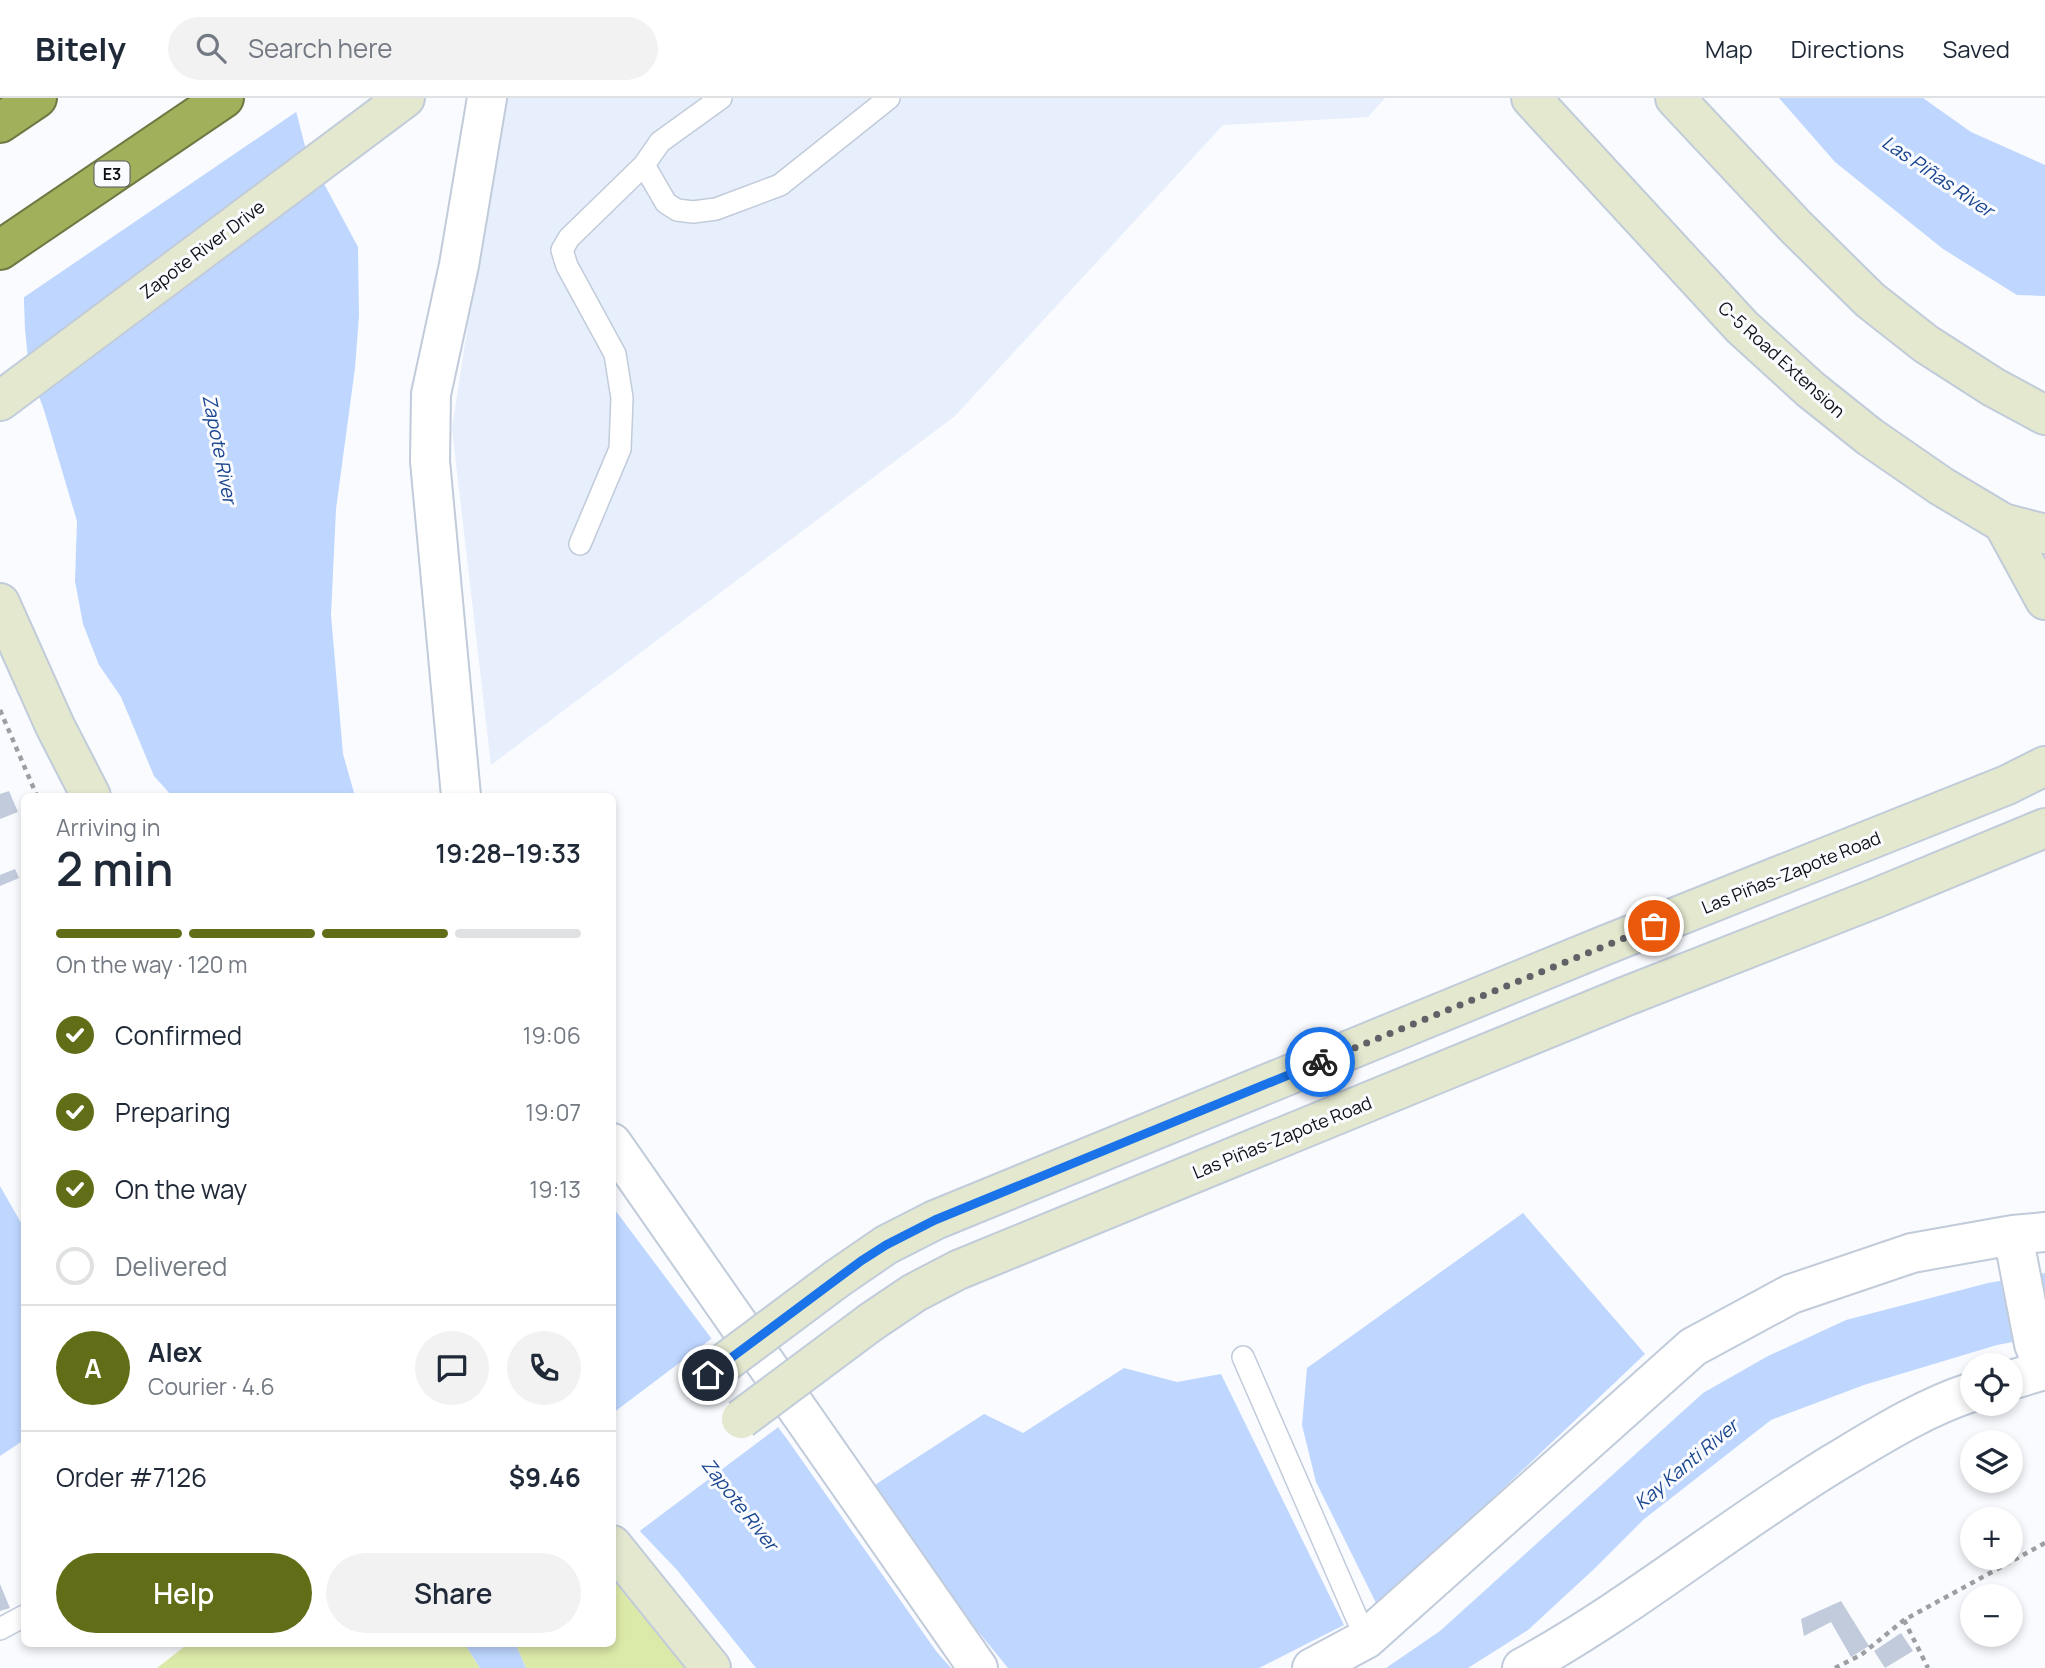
<!DOCTYPE html>
<html lang="en">
<head>
<meta charset="utf-8">
<style>
	:root { --surface:#fff; --page:#f2f2f3; --text:#1f2937; --muted:#747a83; --line:#e0e1e3; --accent:#616e17 }
	body { margin:0; font-family:Manrope,sans-serif; background:var(--page); color:var(--text); height:100vh; display:flex; flex-direction:column; font-size:26px; white-space:nowrap }
	* { box-sizing:border-box; margin:0 }
	p { font-size:23px; color:var(--muted) }
	.icon { flex:none; width:38px; height:38px; fill:none; stroke:currentColor; stroke-width:2; stroke-linecap:round; stroke-linejoin:round }
	.map { position:relative; flex:1; overflow:hidden }
	.side { position:absolute; left:21px; top:695px; width:595px; height:854px; display:flex; flex-direction:column; background:var(--surface); border-radius:10px; box-shadow:0 4px 10px #0003 }
	.side>* { flex:none }
	.buttons { position:absolute; left:1960px; top:1255px; display:grid; gap:14px }
	.buttons a { display:grid; place-items:center; width:63px; height:63px; border-radius:50%; background:var(--surface); box-shadow:0 4px 10px #0003; font-size:35px }
	.pin { position:absolute; display:grid; place-items:center; width:60px; height:60px; color:#fff; margin:-30px; border:4px solid #fff; border-radius:50%; box-shadow:0 2px 7px #0007 }
	.courier { position:absolute; display:grid; place-items:center; width:70px; height:70px; margin:-35px; border:5px solid #1a73e8; border-radius:50%; background:#fff; color:#222; box-shadow:0 2px 9px #0007 }
	.overview em { font-style:normal; font-weight:600 }
	.overview div { display:flex; flex-direction:column-reverse }
	.overview { display:flex; align-items:center; justify-content:space-between; height:119px; padding:0 35px }
	h1 { font-size:46px; font-weight:600; line-height:52px }
	.bar { display:grid; grid-template-columns:repeat(4,1fr); gap:10px 7px; align-content:center; height:84px; padding:0 35px }
	.bar i { height:9px; border-radius:5px; background:var(--line) }
	.bar .selected { background:var(--accent) }
	.bar p { grid-column:span 4 }
	.line { display:flex; align-items:center; gap:18px; padding:0 35px; border-top:2px solid var(--line) }
	.line div { flex:1 }
	.round { display:grid; place-items:center; flex:none; width:74px; height:74px; border-radius:37px; background:var(--page) }
	ol { padding:0 35px; list-style:none }
	li { display:flex; align-items:center; gap:21px; height:77px }
	li p { margin-inline-start:auto }
	li .icon { padding:7px; border-radius:50%; background:var(--accent); color:#fff; stroke-width:4 }
	li:last-child { color:var(--muted) }
	li i { width:38px; height:38px; border:4px solid var(--line); border-radius:50% }
	.primary-button { display:flex; gap:14px; margin-top:auto; padding:14px 35px }
	.primary-button a { flex:1; height:80px; border-radius:42px; background:var(--accent); color:#fff; font-size:28px; font-weight:600; line-height:80px; text-align:center }
	.primary-button a+a { background:var(--page); color:var(--text) }
	header { display:flex; align-items:center; gap:42px; box-sizing:border-box; height:98px; padding:0 35px; background:var(--surface); border-bottom:2px solid var(--line) }
	header strong { font-size:33px }
	nav { display:flex; gap:38px; margin-inline-start:auto; font-size:24px }
	.search { width:490px; height:63px; background:var(--page); display:flex; align-items:center; gap:18px; box-sizing:border-box; padding:0 24px; border-radius:38px; color:var(--muted); font-size:26px }
	.map>svg:first-child { display:block }
	.built { fill:#e7effc }
	.green { fill:#dceaa9 }
	.water { fill:#bfd7ff }
	.pier { fill:#f9fbff }
	.building { fill:#c2cbdb }
	.lines { fill:none; stroke-linecap:round; stroke-linejoin:round }
	.lane-casing { stroke:#c1cbda; stroke-width:24 }
	.street-casing { stroke:#c1cbda; stroke-width:42 }
	.secondary-casing { stroke:#c1cbda; stroke-width:42 }
	.highway-casing { stroke:#6d7943; stroke-width:42 }
	.path { stroke:#9c9fa3; stroke-width:4.5; stroke-dasharray:5 5; stroke-linecap:butt }
	.lane { stroke:#fff; stroke-width:21 }
	.street { stroke:#fff; stroke-width:38 }
	.secondary { stroke:#e3e8ce; stroke-width:38 }
	.highway { stroke:#a1b15b; stroke-width:38 }
	.secondary-bridge-casing { stroke:#c1cbda; stroke-width:42; stroke-linecap:butt }
	.secondary-bridge { stroke:#e3e8ce; stroke-width:38 }
	.done { stroke:#606268; stroke-width:7; stroke-dasharray:0 12.6 }
	.route { stroke:#1a73e8; stroke-width:9 }
	.labels { text-anchor:middle; dominant-baseline:central; stroke-width:6; stroke-linejoin:round; paint-order:stroke }
	.shield { fill:#f9fbff; stroke:#54565c; stroke-width:2 }
	.shield-label { font-size:16px; font-weight:bold; fill:#0d1016 }
	.street-label { font-size:18px; fill:#0d1016; stroke:#f9fbff }
	.water-label { font-size:19px; font-style:italic; fill:#19448e; stroke:#f9fbff }
</style>
</head>
<body>
<header>
<strong>Bitely</strong>
<div class="search"><svg class="icon" aria-label="search" viewBox="0 0 24 24"><circle cx="10" cy="10" r="6"/><path d="M15 15l6 6"/></svg>Search here</div>
<nav><a>Map</a><a>Directions</a><a>Saved</a></nav>
</header>
<div class="map">
<svg width="2045" height="1570" viewBox="0 0 2045 1570">
	<rect width="100%" height="100%" fill="#f9fbff"/>
	<path class="built" d="M502 0H1385L1368 19 1223 27 955 318 491 667 452 331Z"/>
	<path class="green" d="M613 1478 692 1570H526L515 1545H612Z
		M189 1545H464L480 1570H157Z"/>
	<path class="water" d="M1779 0H1923L1971 34 2045 67V198L2017 197 1943 151 1835 64Z
		M296 13 306 52 358 149 359 218 355 270 336 411 331 517 343 656 355 698H172L154 678 121 599 99 567 83 526 75 483 77 423 44 312 29 271 25 231 23 177Z
		M0 1088 24 1130V1342L0 1358Z
		M612 1108 787 1341 936 1553 951 1570H756L677 1472 613 1405Z
		M1523 1115 1645 1256 1378 1509 1316 1384 1302 1327 1307 1270Z
		M2045 1175V1238L1997 1247 1864 1287 1771 1322 1643 1422 1593 1472 1528 1532 1468 1570H1386L1440 1533 1703 1295 1768 1258 1846 1222 1988 1185Z
		M1124 1270 1177 1284 1221 1276 1344 1527 1259 1570H1008L864 1394 984 1316 1023 1335Z
		M464 1545H515L526 1570H480Z"/>
	<path class="pier" d="M38 0H296L299 12 20 202V176L28 102 40 25Z
		M715 1238 781 1327 637 1435 612 1410 613 1315Z"/>
	<path class="building" d="M9 693 18 714 0 721V696Z
		M15 771 19 780 0 788V777Z
		M0 1486 10 1510 0 1513Z
		M1841 1503 1869 1548 1851 1559 1831 1524 1804 1538 1801 1521Z
		M1901 1535 1913 1553 1885 1570 1874 1553Z"/>
	<g class="lines">
		<g class="lane-casing">
			<path id="lane" d="M644 67 666 105 677 112 693 114 716 111 780 87 889 0
				M580 446 620 351 622 300 615 256 567 168 562 152 569 140 644 67 660 44 721 0
				M1243 1259 1366 1541
				M0 1531 24 1518"/>
		</g>
		<g class="street-casing">
			<path id="street" d="M461 698 430 363 431 296 459 167 487 0
				M612 1045 978 1570
				M2013 1137 2034 1246 2045 1273
				M2011 1282 2044 1272
				M1312 1570 1366 1541 1693 1249 1791 1196 1912 1155 2013 1137 2045 1134
				M1522 1570C1631 1510 1728 1430 1834 1365 1879 1338 1923 1310 1972 1294"/>
		</g>
		<g class="secondary-casing">
			<path id="secondary" d="M1531 0 1742 229 1810 291 1870 339 1941 388 2003 425 2045 436
				M1675 0 1796 129 1870 202 1926 246 1993 289 2045 317
				M0 303 405 0
				M2003 425 2045 502
				M0 505 55 628 91 698
				M838 1180 886 1147 935 1122 1603 848 2007 687 2045 668
				M871 1224 914 1195 958 1172 1624 899 1876 800 2045 730
				M612 1447 711 1570"/>
		</g>
		<g class="highway-casing">
			<path id="highway" d="M0 25 37 0
				M0 152 224 0"/>
		</g>
		<path class="path" d="M0 612 37 698
			M1904 1522 1928 1570
			M1835 1570 1861 1557 1904 1522 2045 1445"/>
		<use href="#lane" class="lane"/>
		<use href="#street" class="street"/>
		<use href="#secondary" class="secondary"/>
		<use href="#highway" class="highway"/>
		<g class="secondary-bridge-casing">
			<path id="secondary-bridge" d="M708 1277 838 1180
				M741 1321 871 1224"/>
		</g>
		<use href="#secondary-bridge" class="secondary-bridge"/>
	</g>
	<g class="lines">
		<path class="done" d="M1320 964 1654 828"/>
		<path class="route" d="M708 1277 861 1163 886 1147 935 1122 1320 964"/>
	</g>
	<g class="labels">
		<rect class="shield" x="94.5" y="63.5" width="35" height="25" rx="5"/>
		<g class="shield-label">
			<text x="112" y="76">E3</text>
		</g>
		<g class="street-label">
			<text transform="translate(202 151) rotate(-37)">Zapote River Drive</text>
			<text transform="translate(1782 261) rotate(42)">C-5 Road Extension</text>
			<text transform="translate(1791 774) rotate(-22)">Las Piñas-Zapote Road</text>
			<text transform="translate(1282 1039) rotate(-22)">Las Piñas-Zapote Road</text>
		</g>
		<g class="water-label">
			<text transform="translate(1938 78) rotate(34)">Las Piñas River</text>
			<text transform="translate(220 351) rotate(79)">Zapote River</text>
			<text transform="translate(1686 1366) rotate(-40)">Kay Kanti River</text>
			<text transform="translate(740 1406) rotate(52)">Zapote River</text>
		</g>
	</g>
</svg>
<div class="buttons">
<a><svg class="icon" aria-label="locate" viewBox="0 0 24 24"><circle cx="12" cy="12" r="6"/><path d="M12 2v4M12 18v4M2 12h4M18 12h4"/></svg></a>
<a><svg class="icon" aria-label="layers" viewBox="0 0 24 24"><path d="M12 4l9 5-9 5-9-5zM3 14l9 5 9-5"/></svg></a>
<a>+</a>
<a>−</a>
</div>
<div class="pin" style="left:1654px;top:828px;background:#ea580c"><svg class="icon" aria-label="bag" viewBox="0 0 24 24"><path d="M5 8h14l-1 12H6zM9 8a3 3 0 0 1 6 0"/></svg></div>
<div class="pin" style="left:708px;top:1277px;background:#1f2937"><svg class="icon" aria-label="home" viewBox="0 0 24 24"><path d="M3 11l9-7 9 7M6 9v11h12V9"/></svg></div>
<div class="courier" style="left:1320px;top:964px"><svg class="icon" aria-label="bike" viewBox="0 0 24 24"><circle cx="6" cy="16" r="4"/><circle cx="18" cy="16" r="4"/><path d="M6 16l4-8h5l3 8M10 8l3 8H6M13 5h3"/></svg></div>
<section class="side">
<div class="overview"><div><h1>2 min</h1><p>Arriving in</p></div><em>19:28–19:33</em></div>
<div class="bar"><i class="selected"></i><i class="selected"></i><i class="selected"></i><i></i><p>On the way · 120 m</p></div>
<ol>
<li><svg class="icon" aria-label="check" viewBox="0 0 24 24"><path d="M5 12l5 5 9-10"/></svg>Confirmed<p>19:06</p></li>
<li><svg class="icon" aria-label="check" viewBox="0 0 24 24"><path d="M5 12l5 5 9-10"/></svg>Preparing<p>19:07</p></li>
<li><svg class="icon" aria-label="check" viewBox="0 0 24 24"><path d="M5 12l5 5 9-10"/></svg>On the way<p>19:13</p></li>
<li><i></i>Delivered</li>
</ol>
<div class="line" style="height:126px"><b class="round" style="background:var(--accent);color:#fff">A</b><div><b>Alex</b><p>Courier · 4.6</p></div><a class="round"><svg class="icon" aria-label="chat" viewBox="0 0 24 24"><path d="M4 5h16v11H9l-5 4z"/></svg></a><a class="round"><svg class="icon" aria-label="phone" viewBox="0 0 24 24"><path d="M5 4h4l2 5-3 2q2 4 5 5l2-3 5 2v4C11 20 4 13 5 4z"/></svg></a></div>
<div class="line" style="height:91px"><div>Order #7126</div><b>$9.46</b></div>
<div class="primary-button"><a>Help</a><a>Share</a></div>
</section>
</div>
</body>
</html>
